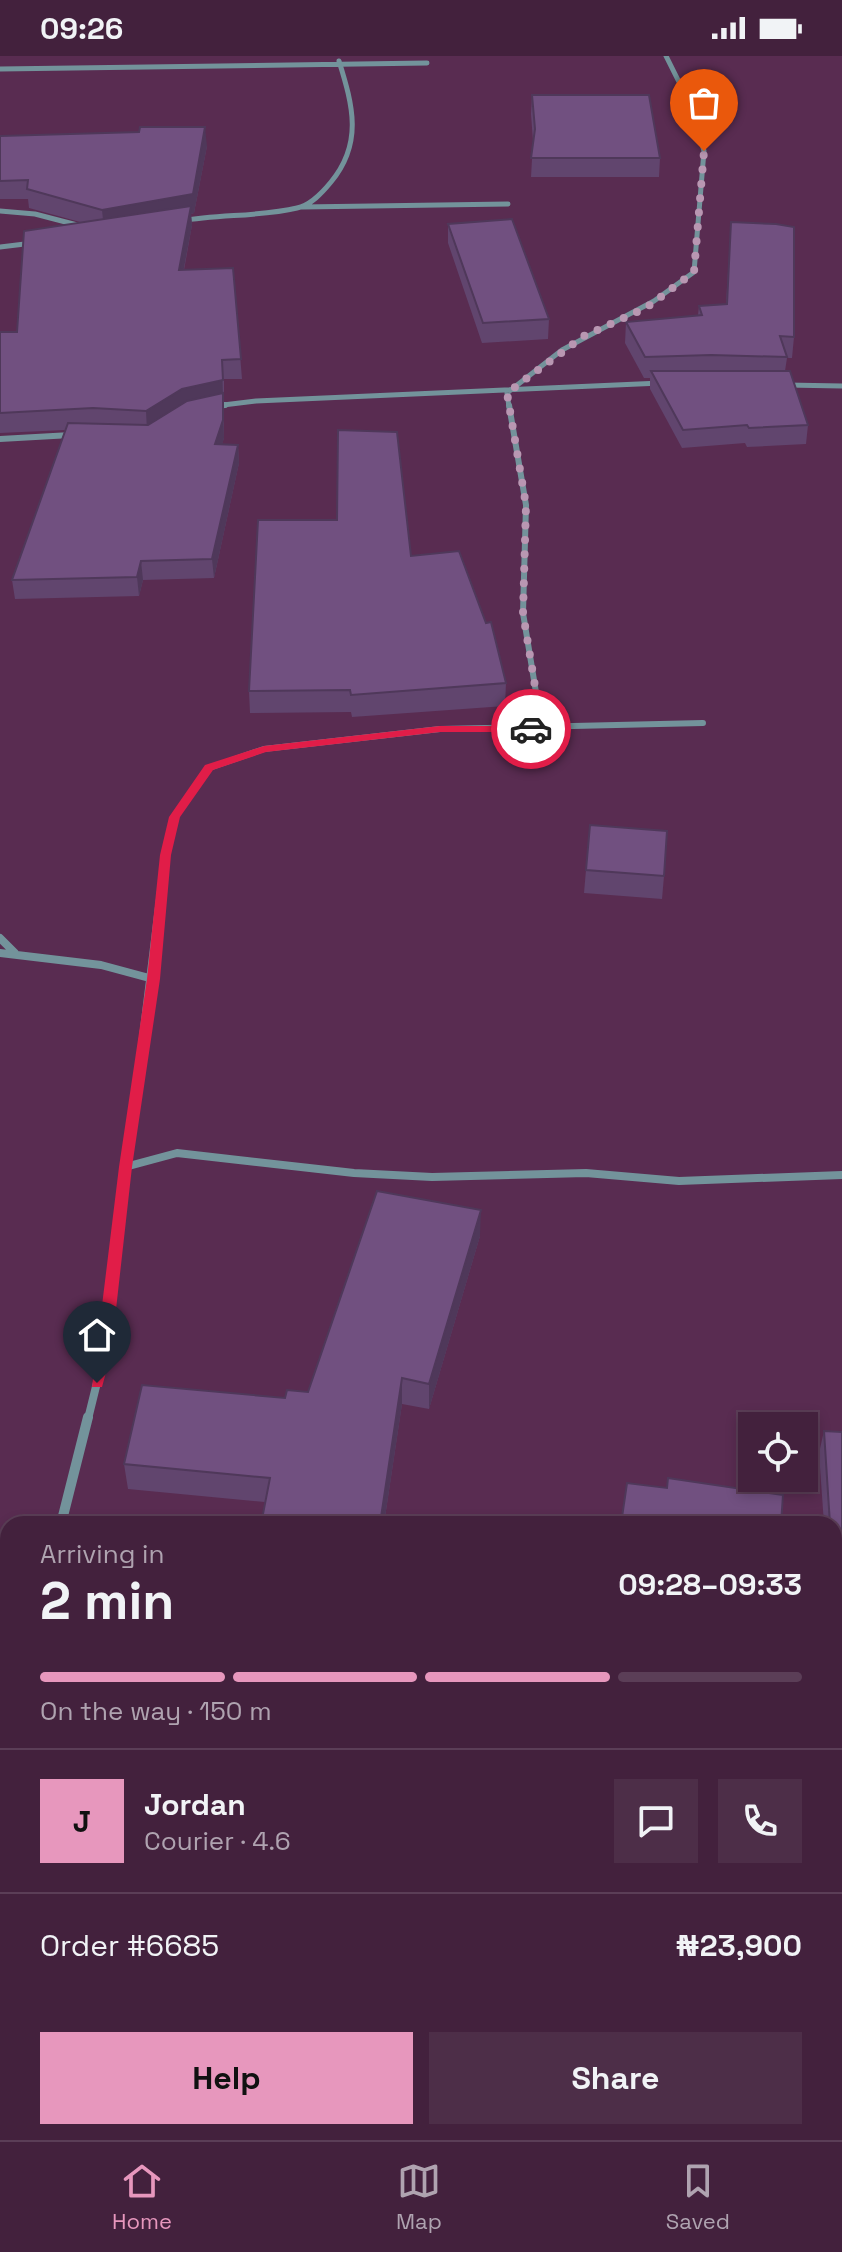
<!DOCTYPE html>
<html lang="en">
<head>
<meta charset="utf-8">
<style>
	:root { --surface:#43213d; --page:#4d2e48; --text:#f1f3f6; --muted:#afa3b0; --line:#5b3e57; --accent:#e797bd }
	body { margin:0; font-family:"Space Grotesk",sans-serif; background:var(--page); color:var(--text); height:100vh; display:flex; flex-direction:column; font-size:30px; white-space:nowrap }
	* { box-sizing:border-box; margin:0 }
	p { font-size:26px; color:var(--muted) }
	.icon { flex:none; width:44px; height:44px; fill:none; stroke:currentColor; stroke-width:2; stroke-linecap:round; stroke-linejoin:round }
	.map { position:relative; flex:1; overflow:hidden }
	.drawer { position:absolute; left:0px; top:1460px; width:842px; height:624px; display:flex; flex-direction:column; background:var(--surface); border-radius:24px 24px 0 0; box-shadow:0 4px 12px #0003,0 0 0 2px var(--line) }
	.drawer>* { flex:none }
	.controls { position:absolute; left:738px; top:1356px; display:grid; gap:16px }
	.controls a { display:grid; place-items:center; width:80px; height:80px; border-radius:0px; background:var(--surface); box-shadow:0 4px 12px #0003,0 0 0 2px var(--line); font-size:40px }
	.pin { position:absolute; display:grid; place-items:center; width:68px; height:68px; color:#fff; margin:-82px -34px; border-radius:50% 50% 50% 0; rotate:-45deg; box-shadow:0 0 8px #0007 }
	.pin .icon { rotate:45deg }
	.courier { position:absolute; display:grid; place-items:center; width:80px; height:80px; margin:-40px; border:6px solid #e11d48; border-radius:50%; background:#fff; color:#222; box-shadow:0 2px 10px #0007 }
	.head em { font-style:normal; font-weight:600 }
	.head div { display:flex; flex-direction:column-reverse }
	.head { display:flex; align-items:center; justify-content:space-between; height:136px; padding:0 40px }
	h1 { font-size:52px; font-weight:600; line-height:60px }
	.bar { display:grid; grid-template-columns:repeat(4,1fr); gap:12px 8px; align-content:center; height:96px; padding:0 40px }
	.bar i { height:10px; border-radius:6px; background:var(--line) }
	.bar .on { background:var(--accent) }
	.bar p { grid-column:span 4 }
	.line { display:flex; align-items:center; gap:20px; padding:0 40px; border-top:2px solid var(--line) }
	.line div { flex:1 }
	.round { display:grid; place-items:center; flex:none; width:84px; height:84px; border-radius:0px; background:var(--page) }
	.primary-button { display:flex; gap:16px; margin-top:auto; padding:16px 40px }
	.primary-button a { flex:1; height:92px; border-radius:0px; background:var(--accent); color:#111; font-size:32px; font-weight:600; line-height:92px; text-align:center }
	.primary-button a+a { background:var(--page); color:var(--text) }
	.status { display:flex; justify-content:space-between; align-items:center; height:56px; padding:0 40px; background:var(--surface); direction:ltr }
	.status svg { height:22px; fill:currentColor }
	.dock { display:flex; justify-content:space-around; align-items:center; height:112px; border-top:2px solid var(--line); background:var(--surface); font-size:22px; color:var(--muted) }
	.dock a { display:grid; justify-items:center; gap:4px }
	.dock .on { color:var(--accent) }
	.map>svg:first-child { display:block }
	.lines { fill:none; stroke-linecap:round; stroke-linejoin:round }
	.street-far3 { stroke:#73939b; stroke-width:5 }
	.street-far2 { stroke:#73939b; stroke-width:6 }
	.street-far1 { stroke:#73939b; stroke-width:8 }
	.street { stroke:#73939b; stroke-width:10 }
	.wall { fill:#61456e }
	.shaded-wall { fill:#4f385a }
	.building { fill:#715080; stroke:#4f385a; stroke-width:2 }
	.route { fill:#e11d48 }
	.done { stroke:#b997b2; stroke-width:8; stroke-dasharray:0 14.4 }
</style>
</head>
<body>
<div class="status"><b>09:26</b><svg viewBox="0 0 49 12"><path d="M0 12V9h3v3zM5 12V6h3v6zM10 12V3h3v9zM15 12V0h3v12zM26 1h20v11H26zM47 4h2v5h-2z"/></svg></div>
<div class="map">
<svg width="842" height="2084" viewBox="0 0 842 2084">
	<rect width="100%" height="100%" fill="#592c51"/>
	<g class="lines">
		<path class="street-far3" d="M0 13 427 7
			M302 151 508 148
			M0 155 35 158 81 170
			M181 165C219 158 259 161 297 152 311 149 322 137 331 126 363 87 353 50 339 5
			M0 191 33 187
			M786 329 842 330
			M215 350 256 345 661 327
			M509 351 507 337 562 294 654 245 694 216 704 95 692 52 666 0"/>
		<path class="street-far2" d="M509 349 526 449 523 557 542 673
			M215 350 225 349
			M0 383 71 379
			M166 796 174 761 209 712 264 693 440 673 703 667"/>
		<path class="street-far1" d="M0 882 15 897
			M0 897 101 909 153 923
			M125 1111 177 1097 354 1117 432 1121 586 1117 679 1125 842 1119
			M88 1363 104 1298 166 794"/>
		<path class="street" d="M61 1468 88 1361
			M0 1707 8 1678"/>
	</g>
	<path class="wall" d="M532 39 660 102 659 121H531L533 85 531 58Z
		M0 80 207 90 194 157 191 158 192 169 184 214 233 212 242 323H224V382L222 388 238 389 239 407 214 522 143 524 139 540 15 543 12 524 65 374 0 377V276H17L80 166 29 152 28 143H0Z
		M731 166 794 281 792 302H787L785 315 808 369 806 388 747 391 745 387 682 392 650 333V322H644L625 287 626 266 698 259 699 250 726 248Z
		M448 168 549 263 548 283 482 287 448 187Z
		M411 500 506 627 505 650 352 661 351 656 250 657 249 635Z
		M586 814 664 820 662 843 584 837Z
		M480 1180 429 1353 402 1348 384 1468H262V1463L265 1446 128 1433 124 1408 285 1342 308 1336Z
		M824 1375 842 1376V1502H834V1468H824L819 1397Z
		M834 1855 842 1857V2044L834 2042Z"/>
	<path class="shaded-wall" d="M205 71 207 90 194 157 191 158 192 169 180 233 104 173 102 154Z
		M222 304 224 382 217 407 147 375 146 355Z
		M238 389 239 407 214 522 212 503Z
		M141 505 143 524 139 540 137 521Z
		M481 1154 480 1180 429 1353V1328Z
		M402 1322V1348L384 1468H380Z"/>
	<path class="building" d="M532 39H649L660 102H531L535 73Z
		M140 71H205L193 138 102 154 27 133 28 124 0 125V80L139 76Z
		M191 150 179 214 233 212 241 303 222 304 223 324 182 333 146 355 93 352 0 357V276H17L24 175Z
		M512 163 549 263 483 267 448 168Z
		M731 166 776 168 794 171V281L780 280 787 301 711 299 645 301 626 266 702 259 699 250 727 248Z
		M651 315H790L808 369 749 372 747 369 683 374Z
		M223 337V364L215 388 238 389 212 503 141 505 137 521 12 524 68 367 148 369 187 345Z
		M338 374 397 376 411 500 459 495 486 567 491 566 506 627 351 639 350 634 249 635 258 464H337Z
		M590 769 667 775 664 820 586 814Z
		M377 1135 481 1154 429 1328 402 1322 380 1468H316L262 1463 270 1422 124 1408 142 1329 285 1342 287 1334 308 1336Z
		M824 1375 842 1376V1480H834V1468H830Z
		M668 1422 783 1439 781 1468H621L627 1427 667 1432Z
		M834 1855 842 1857V2019L834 2018Z"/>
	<path class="route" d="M440 670H531L537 673 531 676H440L266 696 213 714 180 761 171 799 160 923 132 1111 111 1298 102 1331H92L119 1111 147 923 160 799 169 761 205 709 264 690Z"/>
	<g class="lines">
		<path class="done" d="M531 673H542L523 557 526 449 507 337 584 280 646 252 694 216 704 95"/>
	</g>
</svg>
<div class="controls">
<a><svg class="icon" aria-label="locate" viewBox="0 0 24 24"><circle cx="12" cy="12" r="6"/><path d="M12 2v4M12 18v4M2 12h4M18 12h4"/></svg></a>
</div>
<div class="pin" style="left:704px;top:95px;background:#ea580c"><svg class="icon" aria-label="bag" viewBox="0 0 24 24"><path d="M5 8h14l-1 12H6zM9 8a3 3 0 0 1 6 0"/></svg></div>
<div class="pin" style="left:97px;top:1327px;background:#1f2937"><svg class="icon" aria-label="home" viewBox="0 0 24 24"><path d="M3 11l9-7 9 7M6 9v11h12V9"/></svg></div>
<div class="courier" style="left:531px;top:673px"><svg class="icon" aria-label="car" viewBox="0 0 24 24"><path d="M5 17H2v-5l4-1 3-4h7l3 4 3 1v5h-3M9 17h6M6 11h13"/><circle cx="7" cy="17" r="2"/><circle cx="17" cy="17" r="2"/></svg></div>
<section class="drawer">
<div class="head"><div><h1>2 min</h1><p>Arriving in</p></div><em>09:28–09:33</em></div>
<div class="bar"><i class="on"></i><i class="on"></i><i class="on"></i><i></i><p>On the way · 150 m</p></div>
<div class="line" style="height:144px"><b class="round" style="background:var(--accent);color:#111">J</b><div><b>Jordan</b><p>Courier · 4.6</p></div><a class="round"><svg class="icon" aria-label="chat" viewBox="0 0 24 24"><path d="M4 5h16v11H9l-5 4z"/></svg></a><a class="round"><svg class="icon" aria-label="phone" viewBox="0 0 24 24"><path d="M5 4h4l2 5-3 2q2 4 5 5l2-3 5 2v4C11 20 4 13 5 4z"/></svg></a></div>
<div class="line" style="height:104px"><div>Order #6685</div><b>₦23,900</b></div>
<div class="primary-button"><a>Help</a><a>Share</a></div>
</section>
</div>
<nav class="dock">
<a class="on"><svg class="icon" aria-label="home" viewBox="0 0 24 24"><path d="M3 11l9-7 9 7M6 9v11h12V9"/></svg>Home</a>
<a><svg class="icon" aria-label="map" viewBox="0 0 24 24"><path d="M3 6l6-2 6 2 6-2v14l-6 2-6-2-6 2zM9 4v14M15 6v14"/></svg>Map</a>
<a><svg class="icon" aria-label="saved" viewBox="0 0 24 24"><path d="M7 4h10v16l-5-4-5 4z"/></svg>Saved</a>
</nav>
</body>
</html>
